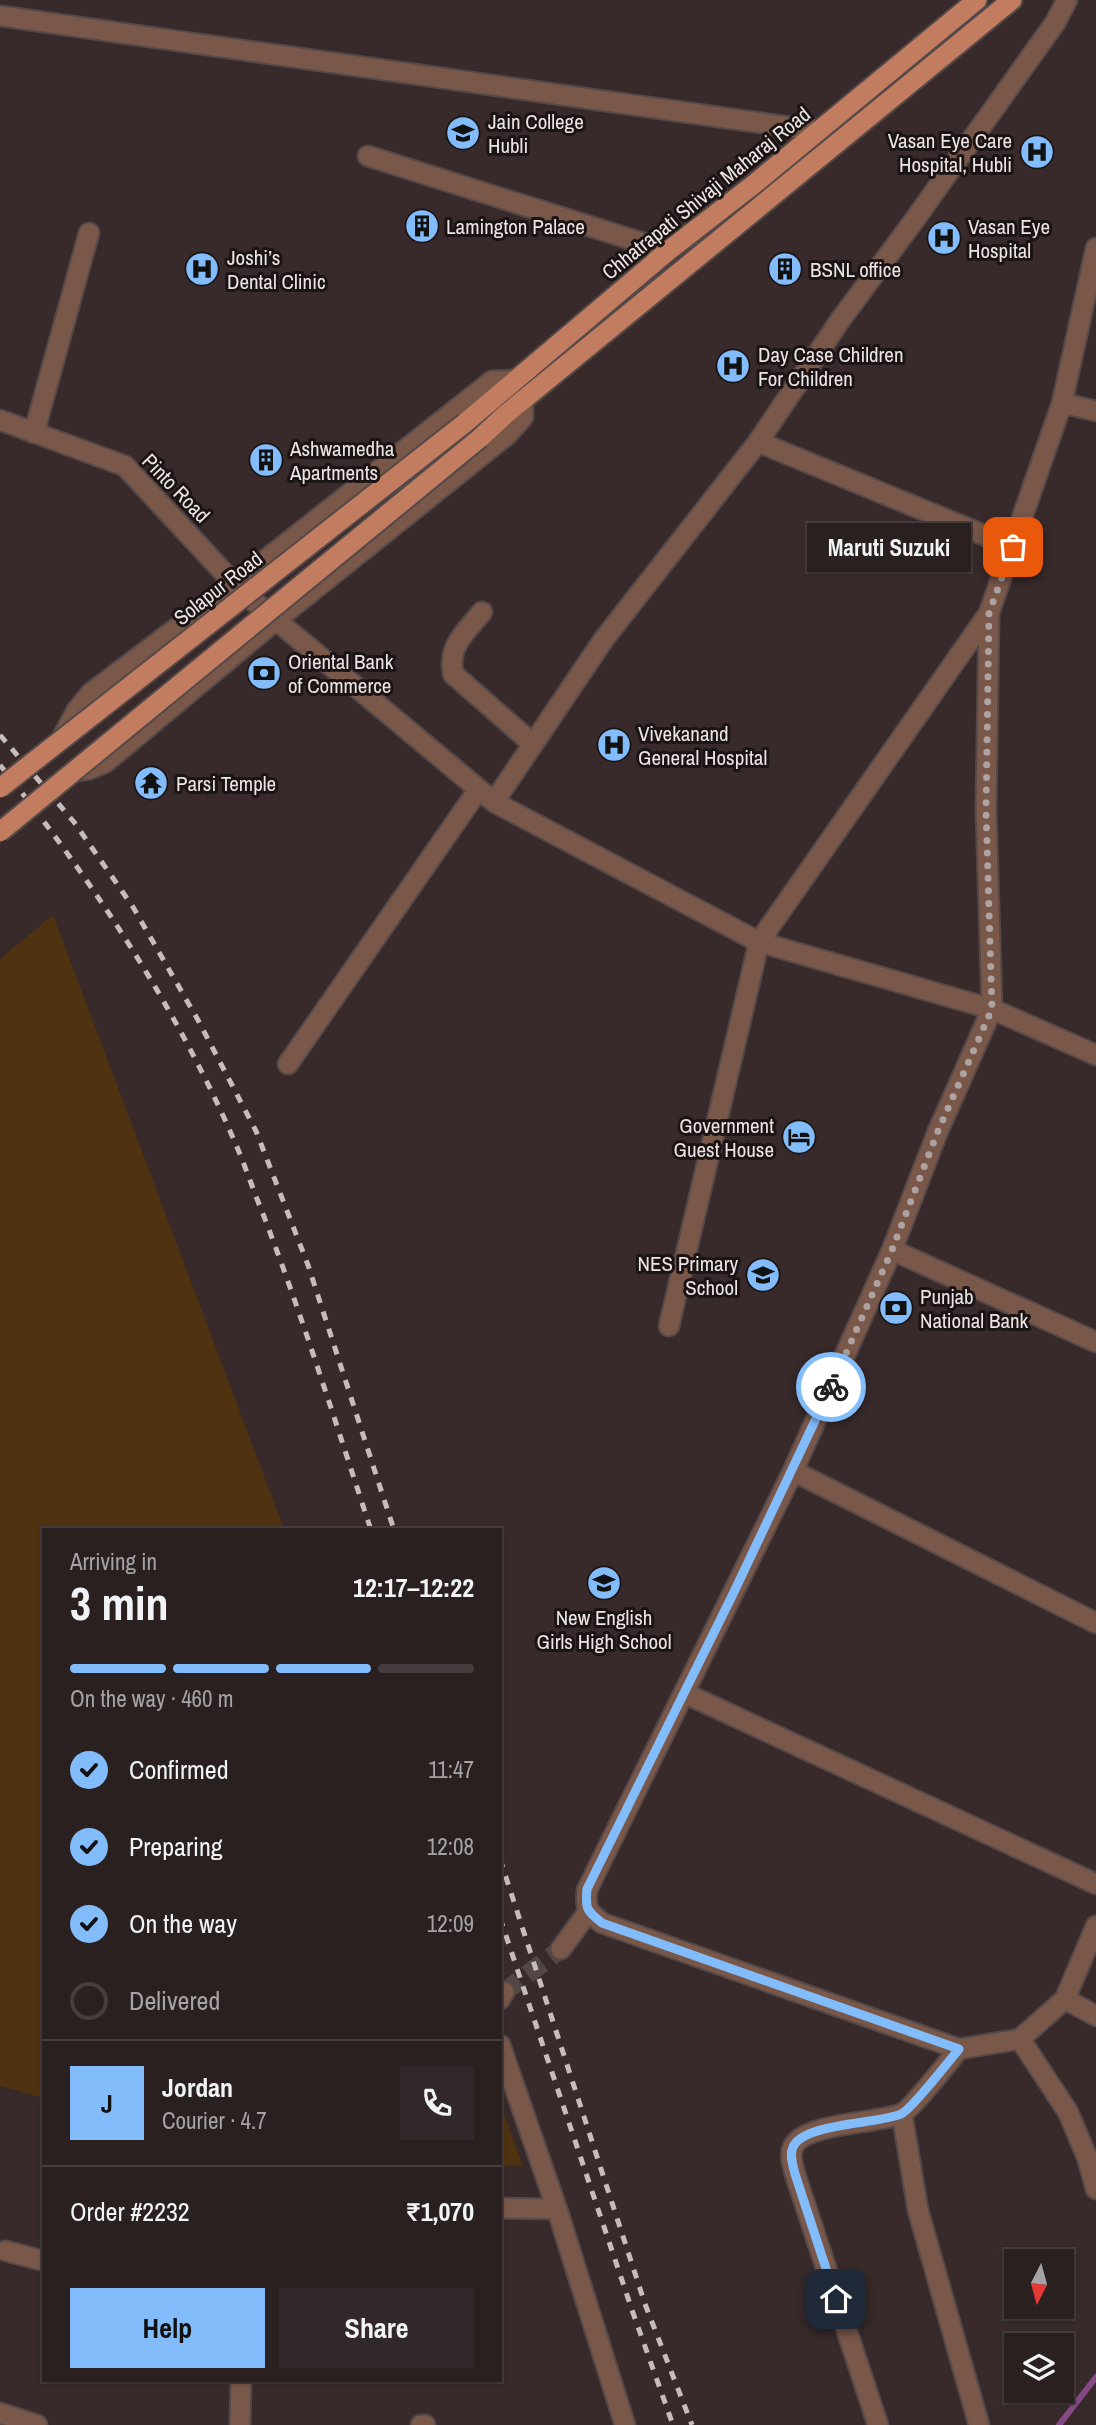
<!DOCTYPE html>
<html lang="en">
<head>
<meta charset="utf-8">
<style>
	:root { --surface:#2a2020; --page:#322829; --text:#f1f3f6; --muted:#a5a3a5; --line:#463e3e; --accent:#83bcfb }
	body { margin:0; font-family:"Archivo Narrow",sans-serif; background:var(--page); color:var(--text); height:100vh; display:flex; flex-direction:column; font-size:26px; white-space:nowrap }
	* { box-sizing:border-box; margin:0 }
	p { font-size:23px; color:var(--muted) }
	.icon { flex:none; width:38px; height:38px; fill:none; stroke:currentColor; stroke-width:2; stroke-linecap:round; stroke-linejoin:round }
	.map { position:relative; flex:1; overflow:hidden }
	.details { position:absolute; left:42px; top:1528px; width:460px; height:854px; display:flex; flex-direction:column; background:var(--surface); border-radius:0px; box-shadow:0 2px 5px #0004,0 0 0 2px var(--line) }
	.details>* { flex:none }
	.needle { width:46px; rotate:186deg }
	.buttons { position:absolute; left:1004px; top:2249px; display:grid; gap:14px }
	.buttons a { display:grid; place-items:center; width:70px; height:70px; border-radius:0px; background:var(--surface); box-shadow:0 2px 5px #0004,0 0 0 2px var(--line); font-size:35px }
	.pin { position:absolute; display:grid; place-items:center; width:60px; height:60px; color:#fff; margin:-30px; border-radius:14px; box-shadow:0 4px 10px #0006 }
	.courier { position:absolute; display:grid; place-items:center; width:70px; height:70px; margin:-35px; border:5px solid #83bcfb; border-radius:50%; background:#fff; color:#222; box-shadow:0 2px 9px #0007 }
	.bubble { position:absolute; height:49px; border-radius:0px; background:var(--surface); box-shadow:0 2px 5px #0004,0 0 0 2px var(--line); font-size:23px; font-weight:800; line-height:49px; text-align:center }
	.overview em { font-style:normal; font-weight:800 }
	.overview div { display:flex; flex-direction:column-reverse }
	.overview { display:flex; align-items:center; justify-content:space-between; height:119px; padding:0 28px }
	h1 { font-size:46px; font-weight:800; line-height:52px }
	.bar { display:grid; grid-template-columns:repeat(4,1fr); gap:10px 7px; align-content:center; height:84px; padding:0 28px }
	.bar i { height:9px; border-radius:5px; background:var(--line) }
	.bar .current { background:var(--accent) }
	.bar p { grid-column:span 4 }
	.line { display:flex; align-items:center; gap:18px; padding:0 28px; border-top:2px solid var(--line) }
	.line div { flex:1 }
	.round { display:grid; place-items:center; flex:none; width:74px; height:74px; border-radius:0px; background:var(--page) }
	ol { padding:0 28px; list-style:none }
	li { display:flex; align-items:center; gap:21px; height:77px }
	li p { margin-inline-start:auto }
	li .icon { padding:7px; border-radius:50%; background:var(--accent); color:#111; stroke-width:4 }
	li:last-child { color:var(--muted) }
	li i { width:38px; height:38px; border:4px solid var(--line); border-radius:50% }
	.button { display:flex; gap:14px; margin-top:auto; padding:14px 28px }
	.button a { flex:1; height:80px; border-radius:0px; background:var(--accent); color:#111; font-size:28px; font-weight:800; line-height:80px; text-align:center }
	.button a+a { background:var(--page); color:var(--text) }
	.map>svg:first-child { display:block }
	.green { fill:#4f3311 }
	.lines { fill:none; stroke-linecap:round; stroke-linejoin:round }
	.stream { stroke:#854a85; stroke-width:6 }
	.minor-tunnel { stroke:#534646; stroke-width:19; stroke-dasharray:19 10; stroke-linecap:butt }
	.minor-casing { stroke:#554848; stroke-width:23 }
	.tertiary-casing { stroke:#554848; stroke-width:23 }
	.primary-casing { stroke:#554848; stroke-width:23 }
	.minor { stroke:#795749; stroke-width:19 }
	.tertiary { stroke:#795749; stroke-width:19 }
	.primary { stroke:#c27d60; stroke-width:19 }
	.rail { stroke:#c7bcbc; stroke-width:5; stroke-dasharray:9 9; stroke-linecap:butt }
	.primary-bridge-casing { stroke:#554848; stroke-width:23; stroke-linecap:butt }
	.primary-bridge { stroke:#c27d60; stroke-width:19 }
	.done { stroke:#aea2a2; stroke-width:7; stroke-dasharray:0 12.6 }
	.route { stroke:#83bcfb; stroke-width:9 }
	.labels { text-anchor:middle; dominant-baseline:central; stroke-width:6; stroke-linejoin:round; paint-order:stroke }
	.poi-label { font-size:21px; fill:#ede3e3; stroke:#1b1414; text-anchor:start }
	.street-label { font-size:21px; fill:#ede3e3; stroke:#1b1414 }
</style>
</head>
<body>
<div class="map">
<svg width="1096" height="2425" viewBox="0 0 1096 2425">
	<rect width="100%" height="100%" fill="#382a2a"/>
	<path class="green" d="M53 915 284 1529 44 1530V2098L0 2086V959Z
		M500 2106H501L523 2166 501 2165Z"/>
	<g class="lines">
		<path class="stream" d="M1059 2425 1096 2377"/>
		<path class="minor-tunnel" d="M504 1992 561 1949"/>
		<g class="minor-casing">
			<path id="minor" d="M0 16 818 131
				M368 156 668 251
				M1062 403 1096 411
				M34 433 89 233
				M758 442 1013 547
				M482 612C465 633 448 645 453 674L533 744
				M989 613 986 810 992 1009 938 1131 892 1250 793 1471 1096 1623
				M61 740 77 710 91 693 235 584 492 381 515 380
				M75 771 90 769 106 762 276 620 507 435 523 417V399
				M288 1064 478 790
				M892 1250 1096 1342
				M669 1326 759 942 989 613 1062 403 1096 248
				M793 1471 587 1890C585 1908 587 1911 602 1923L959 2049 1020 2039 1068 2112 1087 2157 1096 2189
				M684 1693 1096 1884
				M561 1949 588 1912
				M500 1999 504 1992
				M1065 1999 1096 2016
				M1020 2039 1065 1999 1096 1926
				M500 2045 557 2209 625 2425
				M902 2114 918 2210 979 2425
				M500 2208 557 2209
				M6 2251 44 2261
				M0 2413 37 2425
				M240 2425 241 2380
				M421 2425H425
				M878 2425 795 2174C793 2165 789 2155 793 2147 803 2123 879 2123 901 2114 911 2110 949 2061 959 2049"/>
		</g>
		<g class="tertiary-casing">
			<path id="tertiary" d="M0 420 125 466 240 590 494 802 759 942 992 1009 1096 1055
				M494 802 604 639 758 442 841 319 913 222 1055 23 1067 0"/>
		</g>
		<g class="primary-casing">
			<path id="primary" d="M465 423 668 251 753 185 977 0
				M480 438 506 414 1012 0"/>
		</g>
		<use href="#minor" class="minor"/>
		<use href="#tertiary" class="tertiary"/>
		<use href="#primary" class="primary"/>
		<path class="rail" d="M0 735 74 822 133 907 198 1020 256 1131 308 1265 394 1530
			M0 765C92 880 175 1005 234 1140 245 1165 253 1190 263 1214 303 1318 336 1424 371 1530
			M500 1859 645 2304 692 2425
			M500 1918 632 2310 673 2425"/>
		<g class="primary-bridge-casing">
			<path id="primary-bridge" d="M0 788 465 423
				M0 832 480 438"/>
		</g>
		<use href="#primary-bridge" class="primary-bridge"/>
	</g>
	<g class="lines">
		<path class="done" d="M831 1387 892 1250 938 1131 992 1009 986 810 989 613 1013 547"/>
		<path class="route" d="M831 1387 733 1594 587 1889C585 1909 587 1911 602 1923L959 2049C949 2061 911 2110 901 2114 879 2124 803 2123 793 2147 789 2155 793 2165 795 2174L836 2299"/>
	</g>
	<defs>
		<g id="university-disc" transform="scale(1.75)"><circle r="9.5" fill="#83bcfb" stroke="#1b1414"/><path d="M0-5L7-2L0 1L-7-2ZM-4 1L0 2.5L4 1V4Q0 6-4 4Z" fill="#111"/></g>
		<g id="hospital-disc" transform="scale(1.75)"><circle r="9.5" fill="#83bcfb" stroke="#1b1414"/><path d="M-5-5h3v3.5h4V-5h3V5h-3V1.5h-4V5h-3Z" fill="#111"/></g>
		<g id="building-disc" transform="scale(1.75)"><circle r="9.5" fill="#83bcfb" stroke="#1b1414"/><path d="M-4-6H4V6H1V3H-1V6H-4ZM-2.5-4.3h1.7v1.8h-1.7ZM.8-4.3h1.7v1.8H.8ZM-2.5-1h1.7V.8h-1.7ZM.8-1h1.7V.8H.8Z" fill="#111"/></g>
		<g id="bank-disc" transform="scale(1.75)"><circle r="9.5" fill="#83bcfb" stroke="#1b1414"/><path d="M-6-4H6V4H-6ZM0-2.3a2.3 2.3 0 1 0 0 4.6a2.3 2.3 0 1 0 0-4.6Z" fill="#111"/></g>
		<g id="temple-disc" transform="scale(1.75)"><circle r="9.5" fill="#83bcfb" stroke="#1b1414"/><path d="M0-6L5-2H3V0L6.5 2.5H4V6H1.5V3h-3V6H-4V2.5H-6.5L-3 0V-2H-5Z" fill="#111"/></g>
		<g id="hotel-disc" transform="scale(1.75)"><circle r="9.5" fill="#83bcfb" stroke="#1b1414"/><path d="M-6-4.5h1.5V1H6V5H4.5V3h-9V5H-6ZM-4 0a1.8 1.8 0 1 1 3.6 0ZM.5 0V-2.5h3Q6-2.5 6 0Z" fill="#111"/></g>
		<g id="school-disc" transform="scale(1.75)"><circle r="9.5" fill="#83bcfb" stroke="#1b1414"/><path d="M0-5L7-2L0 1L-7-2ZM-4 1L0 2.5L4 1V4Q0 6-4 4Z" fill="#111"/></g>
	</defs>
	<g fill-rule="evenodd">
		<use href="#university-disc" x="463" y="133"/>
		<use href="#hospital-disc" x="1037" y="152"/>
		<use href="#building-disc" x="422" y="226"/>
		<use href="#hospital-disc" x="944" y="238"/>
		<use href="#hospital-disc" x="202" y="269"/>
		<use href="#building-disc" x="785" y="269"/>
		<use href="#hospital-disc" x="733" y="366"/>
		<use href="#building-disc" x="266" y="460"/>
		<use href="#bank-disc" x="264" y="673"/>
		<use href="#hospital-disc" x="614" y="745"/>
		<use href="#temple-disc" x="151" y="783"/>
		<use href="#hotel-disc" x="799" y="1137"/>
		<use href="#school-disc" x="763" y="1275"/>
		<use href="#bank-disc" x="896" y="1308"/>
		<use href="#school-disc" x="604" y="1583"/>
	</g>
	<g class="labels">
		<g class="poi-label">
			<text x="488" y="121">Jain College<tspan x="488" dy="24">Hubli</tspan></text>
			<text x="1012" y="140" text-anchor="end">Vasan Eye Care<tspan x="1012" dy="24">Hospital, Hubli</tspan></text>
			<text x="446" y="226">Lamington Palace</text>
			<text x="968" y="226">Vasan Eye<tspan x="968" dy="24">Hospital</tspan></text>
			<text x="227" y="257">Joshi’s<tspan x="227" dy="24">Dental Clinic</tspan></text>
			<text x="810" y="269">BSNL office</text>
			<text x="758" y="354">Day Case Children<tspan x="758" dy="24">For Children</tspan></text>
			<text x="290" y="448">Ashwamedha<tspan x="290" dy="24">Apartments</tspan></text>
			<text x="288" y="661">Oriental Bank<tspan x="288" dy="24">of Commerce</tspan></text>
			<text x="638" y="733">Vivekanand<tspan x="638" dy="24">General Hospital</tspan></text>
			<text x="176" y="783">Parsi Temple</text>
			<text x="774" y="1125" text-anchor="end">Government<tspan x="774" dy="24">Guest House</tspan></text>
			<text x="738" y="1263" text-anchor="end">NES Primary<tspan x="738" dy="24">School</tspan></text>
			<text x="920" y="1296">Punjab<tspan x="920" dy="24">National Bank</tspan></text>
			<text x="604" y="1617" text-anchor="middle">New English<tspan x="604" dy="24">Girls High School</tspan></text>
		</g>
		<g class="street-label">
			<text transform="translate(706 193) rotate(-39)">Chhatrapati Shivaji Maharaj Road</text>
			<text transform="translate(176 488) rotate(46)">Pinto Road</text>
			<text transform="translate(218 588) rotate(-38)">Solapur Road</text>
		</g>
	</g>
</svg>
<div class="buttons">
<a><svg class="needle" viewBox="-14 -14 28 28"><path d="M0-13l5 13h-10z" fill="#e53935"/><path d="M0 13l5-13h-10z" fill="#a5a3a5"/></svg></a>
<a><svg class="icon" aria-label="layers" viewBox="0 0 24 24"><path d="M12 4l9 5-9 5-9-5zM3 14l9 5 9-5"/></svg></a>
</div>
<div class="pin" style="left:1013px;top:547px;background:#ea580c"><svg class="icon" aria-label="bag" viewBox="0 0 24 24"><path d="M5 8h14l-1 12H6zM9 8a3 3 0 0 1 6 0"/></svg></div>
<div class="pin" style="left:836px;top:2299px;background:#1f2937"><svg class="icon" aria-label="home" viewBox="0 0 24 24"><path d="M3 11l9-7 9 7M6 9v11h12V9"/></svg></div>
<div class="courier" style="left:831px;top:1387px"><svg class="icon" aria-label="bike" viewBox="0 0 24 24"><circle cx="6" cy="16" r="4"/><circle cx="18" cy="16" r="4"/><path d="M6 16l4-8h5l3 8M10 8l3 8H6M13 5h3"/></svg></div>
<div class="bubble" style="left:807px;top:523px;width:164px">Maruti Suzuki</div>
<section class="details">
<div class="overview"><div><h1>3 min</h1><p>Arriving in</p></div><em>12:17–12:22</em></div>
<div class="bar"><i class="current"></i><i class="current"></i><i class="current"></i><i></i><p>On the way · 460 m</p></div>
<ol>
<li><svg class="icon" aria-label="check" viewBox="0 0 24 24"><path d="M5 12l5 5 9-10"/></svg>Confirmed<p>11:47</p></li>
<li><svg class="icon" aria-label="check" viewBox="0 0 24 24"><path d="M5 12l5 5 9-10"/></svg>Preparing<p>12:08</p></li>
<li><svg class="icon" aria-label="check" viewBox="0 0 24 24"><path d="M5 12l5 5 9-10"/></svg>On the way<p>12:09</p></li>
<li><i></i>Delivered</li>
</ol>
<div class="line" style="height:126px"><b class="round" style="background:var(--accent);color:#111">J</b><div><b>Jordan</b><p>Courier · 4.7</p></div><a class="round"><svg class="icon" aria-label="phone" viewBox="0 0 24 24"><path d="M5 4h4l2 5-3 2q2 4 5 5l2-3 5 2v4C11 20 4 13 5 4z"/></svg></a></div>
<div class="line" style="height:91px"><div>Order #2232</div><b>₹1,070</b></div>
<div class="button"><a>Help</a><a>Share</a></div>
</section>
</div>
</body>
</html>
